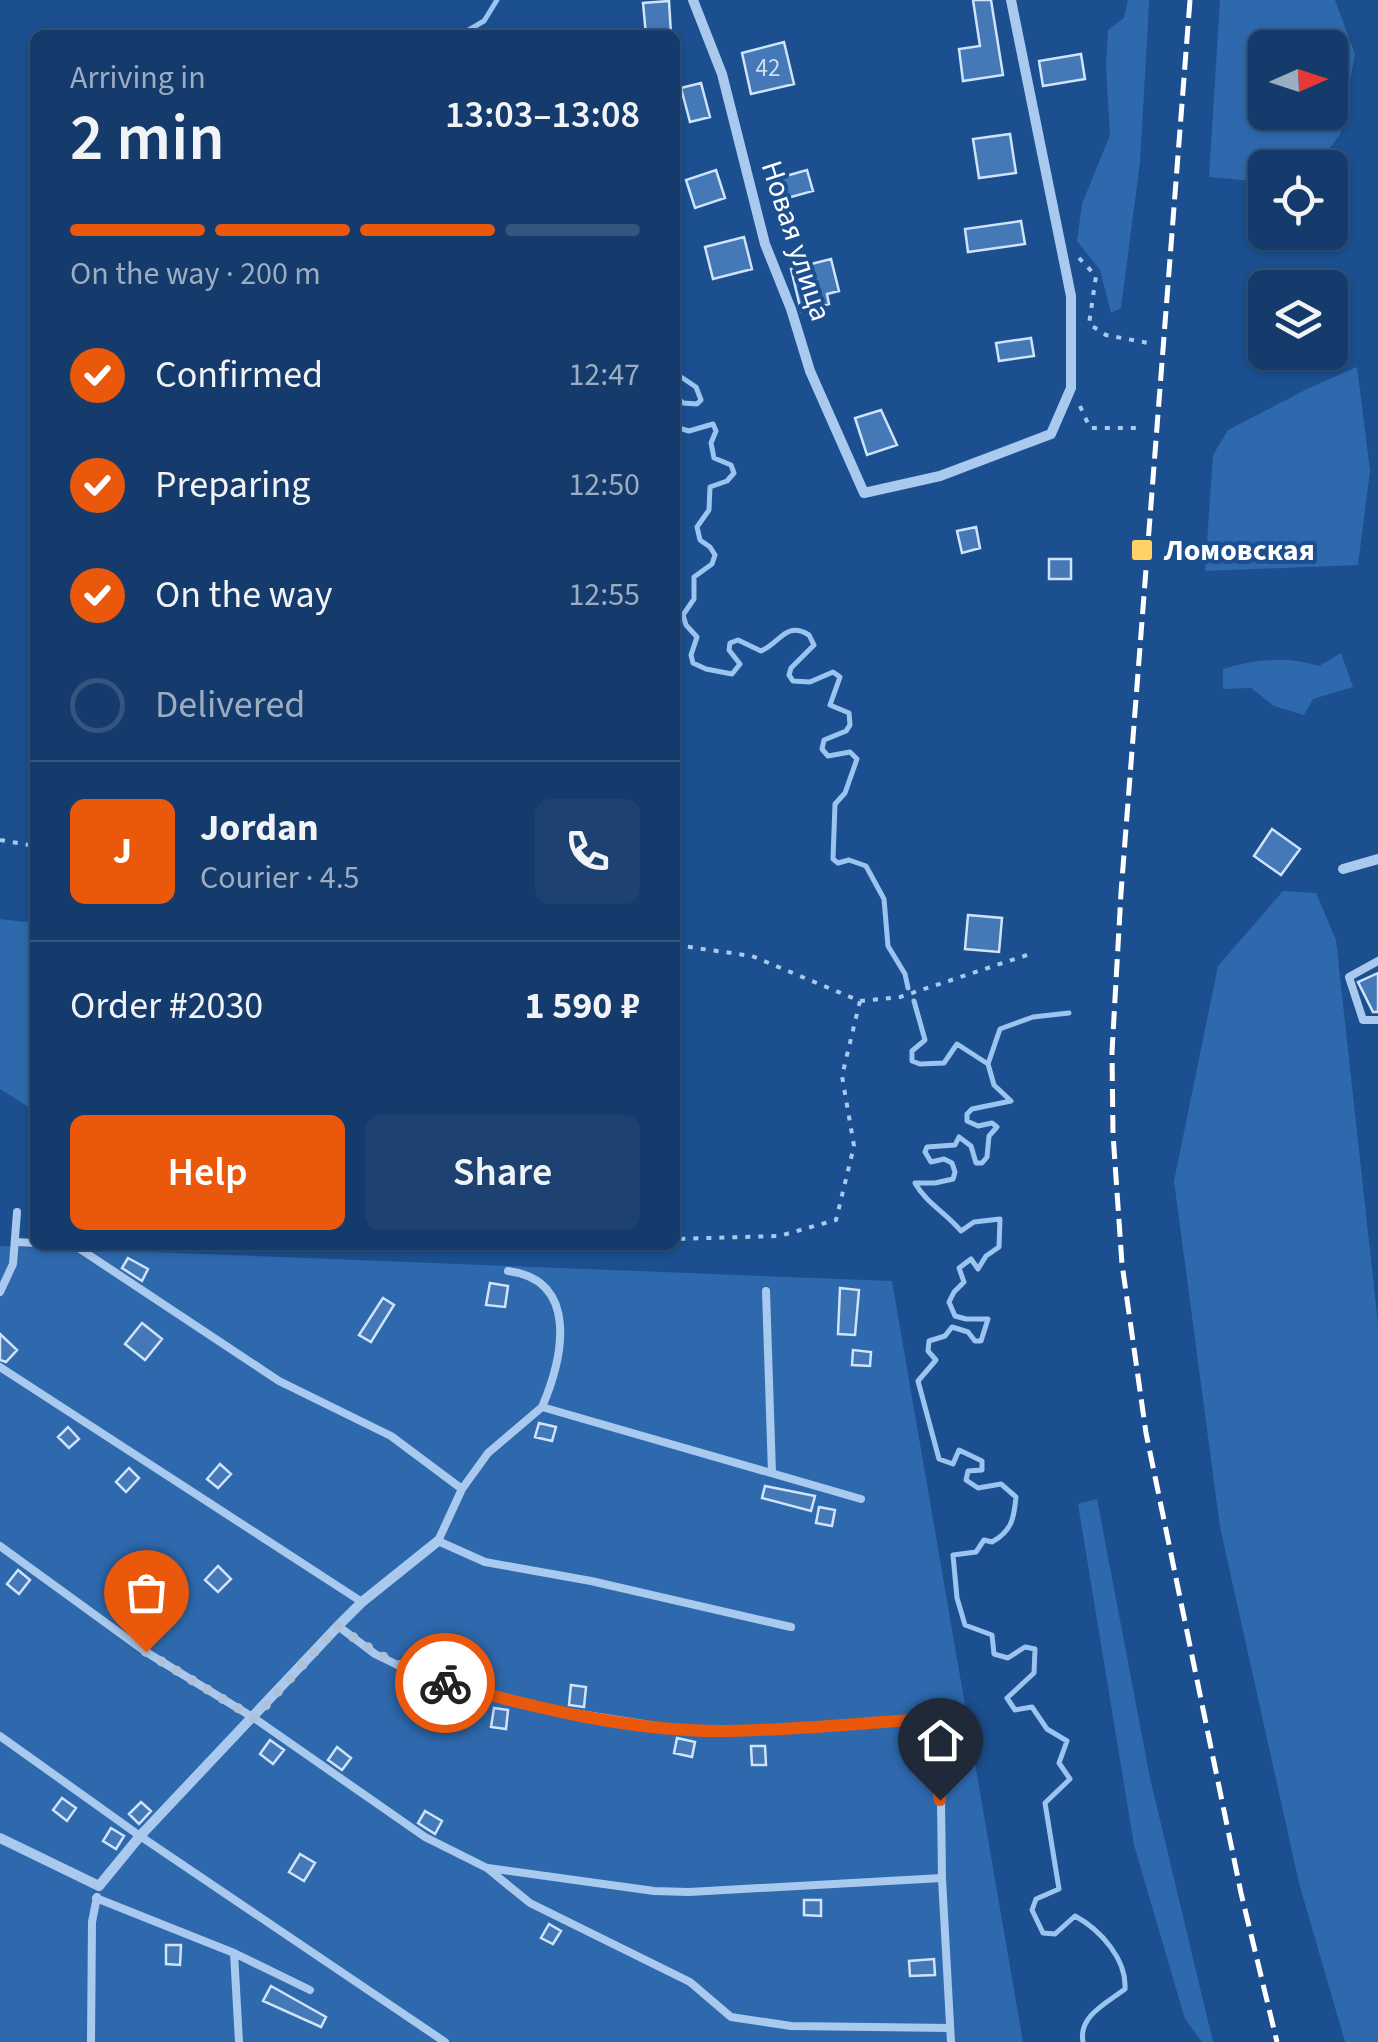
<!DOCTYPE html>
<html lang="en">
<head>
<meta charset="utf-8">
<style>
	:root { --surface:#143b6b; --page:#1d4271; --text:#f1f3f6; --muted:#9dadc1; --line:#33557e; --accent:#ea580c }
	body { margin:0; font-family:"Source Sans 3",sans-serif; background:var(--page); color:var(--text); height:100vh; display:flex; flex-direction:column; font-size:38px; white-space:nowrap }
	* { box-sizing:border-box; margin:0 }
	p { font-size:32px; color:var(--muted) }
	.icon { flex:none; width:55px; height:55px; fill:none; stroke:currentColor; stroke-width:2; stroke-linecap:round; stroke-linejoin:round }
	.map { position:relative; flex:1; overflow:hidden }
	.drawer { position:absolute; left:30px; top:30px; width:650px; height:1220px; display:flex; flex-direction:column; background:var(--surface); border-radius:15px; box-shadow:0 2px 8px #0004,0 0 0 2px var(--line) }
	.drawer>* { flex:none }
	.needle { width:65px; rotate:87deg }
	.buttons { position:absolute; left:1248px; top:30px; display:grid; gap:20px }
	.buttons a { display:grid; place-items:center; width:100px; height:100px; border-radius:15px; background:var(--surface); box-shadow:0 2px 8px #0004,0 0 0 2px var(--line); font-size:50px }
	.pin { position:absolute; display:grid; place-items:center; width:85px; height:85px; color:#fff; margin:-102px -42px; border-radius:50% 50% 50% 0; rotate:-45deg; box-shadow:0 0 10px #0007 }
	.pin .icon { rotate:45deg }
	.courier { position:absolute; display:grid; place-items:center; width:100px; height:100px; margin:-50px; border:8px solid #ea580c; border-radius:50%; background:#fff; color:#222; box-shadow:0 2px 12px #0007 }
	.summary em { font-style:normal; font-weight:600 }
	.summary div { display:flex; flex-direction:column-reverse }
	.summary { display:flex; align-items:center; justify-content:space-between; height:170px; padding:0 40px }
	h1 { font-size:65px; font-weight:600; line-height:75px }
	.bar { display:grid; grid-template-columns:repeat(4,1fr); gap:15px 10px; align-content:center; height:120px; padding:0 40px }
	.bar i { height:12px; border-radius:8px; background:var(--line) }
	.bar .on { background:var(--accent) }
	.bar p { grid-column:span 4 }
	.line { display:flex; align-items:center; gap:25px; padding:0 40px; border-top:2px solid var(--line) }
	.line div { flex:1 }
	.round { display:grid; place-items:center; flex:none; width:105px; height:105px; border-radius:15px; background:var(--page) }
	ol { padding:0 40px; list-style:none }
	li { display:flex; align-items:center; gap:30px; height:110px }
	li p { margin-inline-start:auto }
	li .icon { padding:10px; border-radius:50%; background:var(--accent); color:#fff; stroke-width:4 }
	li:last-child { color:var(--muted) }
	li i { width:55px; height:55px; border:5px solid var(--line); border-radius:50% }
	.primary-button { display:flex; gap:20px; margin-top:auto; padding:20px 40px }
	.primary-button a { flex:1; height:115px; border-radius:15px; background:var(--accent); color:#fff; font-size:40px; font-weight:600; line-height:115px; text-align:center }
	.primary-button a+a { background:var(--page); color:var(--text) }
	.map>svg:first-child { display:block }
	.green { fill:#2e69ad; fill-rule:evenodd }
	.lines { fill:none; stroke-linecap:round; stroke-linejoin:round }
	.stream { stroke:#9cc4f0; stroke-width:5 }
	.building { fill:#4478b7; stroke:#cfe3fa; stroke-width:2.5 }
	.path { stroke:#a9c9ee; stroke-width:4; stroke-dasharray:5 8; stroke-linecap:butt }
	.lane { stroke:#a9c9ee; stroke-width:8 }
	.street { stroke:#a9c9ee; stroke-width:10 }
	.rail { stroke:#fff; stroke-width:5; stroke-dasharray:18 8; stroke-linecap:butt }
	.done { stroke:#afc1d8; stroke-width:10; stroke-dasharray:0 18 }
	.route { stroke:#ea580c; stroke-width:12 }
	.poi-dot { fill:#ffd166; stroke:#1b4f8f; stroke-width:4 }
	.labels { text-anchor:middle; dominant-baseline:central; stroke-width:8; stroke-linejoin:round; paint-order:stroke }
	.number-label { font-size:25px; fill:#d0dded }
	.street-label { font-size:30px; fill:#fff; stroke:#1b4f8f }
	.poi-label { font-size:30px; font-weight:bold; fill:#fff; stroke:#1b4f8f; text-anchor:start }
</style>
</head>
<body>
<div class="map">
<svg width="1378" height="2042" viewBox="0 0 1378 2042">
	<rect width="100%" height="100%" fill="#1b4f8f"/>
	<path class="green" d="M1128 0H1149L1148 23 1140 162 1121 308 1111 313 1100 270 1077 241 1082 204 1110 135 1106 67 1108 30 1124 18Z
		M1220 0H1335L1355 54 1340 134 1316 167 1265 168V182L1209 177ZM1265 48H1330V112H1265Z
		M1357 367 1370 471 1358 565 1205 571 1213 455 1228 430 1309 388Z
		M1341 653 1353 687 1313 699 1304 715 1274 706 1251 688 1223 689V669C1255 659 1287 656 1319 666Z
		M1283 891 1316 893 1336 940 1378 1324V2042H1345L1299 1883 1220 1527 1174 1181 1218 966Z
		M0 919 35 923V1111L0 1089Z
		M0 1246 892 1281 1023 2042H0Z
		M1097 1499 1150 1778 1213 2042H1202L1185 2019 1134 1845 1078 1504Z"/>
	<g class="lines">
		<path class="stream" d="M460 35 484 21 497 0
			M675 373 696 387 701 400 697 404 683 403 675 395
			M675 427 689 431 713 424 716 431 711 443 714 458 731 465 734 473 727 481 710 487 709 510 697 527 700 540 710 547 715 555 712 564 694 577V599L683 615 686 625 697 637 691 655 693 663 706 669 732 674 740 664 729 650 730 643 738 640 761 651C781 642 786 621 809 635L814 645 791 668 789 675 793 681 810 682 833 672 840 677 830 705 849 713 850 725 846 731 824 740 822 749 828 756 850 752 857 759 845 793 835 804 833 859 838 863 849 860 866 866 884 899 888 946 905 974 908 988
			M914 1001 925 1040 912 1051V1061L920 1064 944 1063 957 1044 988 1064 994 1085 1011 1101 972 1109 967 1114V1121L978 1126 992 1123 997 1127 989 1136 987 1157 982 1163H976L971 1146 959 1137 955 1145 927 1147 925 1152 931 1162 944 1159 952 1163 955 1172 953 1179 935 1183H915C926 1203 946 1213 961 1231L974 1222 1000 1219 999 1247 986 1256 978 1269 971 1259 959 1268 964 1282 954 1292 949 1302 955 1316 966 1319H988L981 1341H975L968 1332 952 1327 945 1336 929 1341 928 1351 936 1360 918 1381 939 1459 953 1464 959 1450 982 1461V1470L968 1471 966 1480 978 1488 1001 1484 1016 1497C1014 1518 1012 1531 992 1542L984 1540 976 1552 953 1555 957 1598 965 1625 992 1635 994 1654 1008 1658 1025 1647 1035 1649 1034 1673 1007 1698 1015 1710 1032 1707 1047 1729 1067 1741 1059 1763 1070 1779 1045 1803 1059 1889 1036 1899 1032 1910 1043 1933 1055 1934 1075 1916C1101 1930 1127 1960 1125 1989 1107 2003 1078 2016 1083 2042
			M988 1064 1000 1029 1033 1017 1069 1013"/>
	</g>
	<path class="building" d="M973 0H991L1003 75 963 81 959 49 980 46Z
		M669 1 671 34 646 35 643 3Z
		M784 42 794 84 751 94 742 53Z
		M1081 54 1085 79 1043 86 1039 61Z
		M701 83 710 117 690 122 681 88Z
		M1010 134 1016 173 979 178 973 139Z
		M716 170 725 198 695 208 686 180Z
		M807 170 813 191 773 202 768 181Z
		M1021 221 1025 244 968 252 965 229Z
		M744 237 752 269 713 279 705 247Z
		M831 259 839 291 827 294 829 304 801 311 791 269Z
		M1031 338 1034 356 999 361 996 343Z
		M881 410 897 445 867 455 855 418Z
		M976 527 980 548 962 553 957 531Z
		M1049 559H1071V579H1049Z
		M1272 829 1300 849 1281 875 1254 856Z
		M968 915 1002 918 999 952 965 949Z
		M1378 973V1012H1373L1358 982Z
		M128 1258 148 1269 142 1281 122 1268Z
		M490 1283 508 1286 505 1307 486 1305Z
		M840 1288 859 1290 855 1335 838 1334Z
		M383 1298 394 1305 371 1342 359 1335Z
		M142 1323 162 1339 145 1360 125 1344Z
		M0 1334 17 1350 6 1362 0 1360Z
		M853 1350 871 1352 870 1366 852 1365Z
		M539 1423 556 1427 552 1441 535 1437Z
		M68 1427 79 1439 69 1448 58 1437Z
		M220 1464 231 1474 218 1488 207 1479Z
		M129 1468 139 1478 126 1492 116 1482Z
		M765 1486 815 1496 811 1511 762 1498Z
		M819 1507 835 1510 832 1526 816 1523Z
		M218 1566 231 1579 218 1592 205 1580Z
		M18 1570 30 1580 19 1594 7 1584Z
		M461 1667 488 1674 485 1686 458 1678Z
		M571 1685 586 1687 584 1707 569 1705Z
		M494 1708 508 1710 506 1729 491 1727Z
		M677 1738 695 1742 692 1757 674 1753Z
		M270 1740 284 1750 273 1764 260 1754Z
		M751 1746H765L766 1765H752Z
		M337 1747 351 1758 342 1770 328 1760Z
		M62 1798 76 1808 67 1821 53 1810Z
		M141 1802 151 1811 139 1824 129 1814Z
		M425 1811 442 1821 435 1834 418 1823Z
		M111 1828 124 1836 116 1849 103 1841Z
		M300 1854 315 1863 304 1881 289 1872Z
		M804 1900H821V1916L804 1915Z
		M549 1924 561 1931 553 1944 541 1938Z
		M166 1945H181L180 1965 166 1964Z
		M934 1959 935 1975 910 1976 909 1961Z
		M271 1986 326 2017 321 2027 263 2001Z"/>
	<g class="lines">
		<path class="path" d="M1079 258 1096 276 1089 324 1106 335 1148 343
			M1080 406 1090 428H1142
			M0 840 35 846
			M675 945 752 956 860 1001 842 1076 854 1146 836 1220 779 1236 675 1239
			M860 1001 900 997 1030 954"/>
		<path class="lane" d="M1378 961 1349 977 1363 1020H1378
			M15 1242 35 1243
			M55 1245 77 1247 279 1381 391 1436 462 1489
			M508 1271C580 1280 563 1358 542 1407
			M766 1291 772 1473
			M0 1292 13 1264 17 1212
			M0 1367 362 1602
			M0 1546 146 1652 254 1718 425 1837 487 1868 530 1903 690 1982 731 2017 791 2026 950 2028
			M338 1626 375 1654 418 1675 529 1706 669 1728 726 1731 918 1721 928 1730 930 1739 941 1800 942 1878
			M791 1627 591 1581 485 1562 438 1541 462 1489 488 1453 542 1407 861 1499
			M0 1736 140 1836 445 2042
			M488 1868 654 1891 689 1892 942 1878 951 2042
			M96 1898 234 1953 310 1990
			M234 1953 239 2042
			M91 2042 92 1922 97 1897"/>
		<path class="street" d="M693 0 722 74 765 244 791 309 810 371 864 493 940 476 1051 434 1071 388V296L1011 0
			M1343 869 1378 859
			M0 1838 99 1886 140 1836 338 1626 362 1602 438 1541"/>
		<path class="rail" d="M1190 0 1121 893 1112 1052 1113 1134 1122 1264 1146 1433 1241 1893 1277 2042"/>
	</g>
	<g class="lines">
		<path class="done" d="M146 1652 254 1718 338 1626C372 1652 404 1671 445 1683"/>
		<path class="route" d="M445 1683C536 1708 633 1732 727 1731 789 1730 851 1724 912 1720L928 1730 940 1800"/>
	</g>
	<rect class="poi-dot" x="1130" y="538" width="24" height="24" rx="5"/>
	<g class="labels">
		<g class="number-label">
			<text x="768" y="68">42</text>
		</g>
		<g class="street-label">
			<text transform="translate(796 241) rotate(72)">Новая улица</text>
		</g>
		<g class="poi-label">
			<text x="1164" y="550">Ломовская</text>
		</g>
	</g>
</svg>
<div class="buttons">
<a><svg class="needle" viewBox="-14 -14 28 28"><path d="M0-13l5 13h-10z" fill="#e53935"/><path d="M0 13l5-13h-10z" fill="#9dadc1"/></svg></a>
<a><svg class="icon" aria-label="locate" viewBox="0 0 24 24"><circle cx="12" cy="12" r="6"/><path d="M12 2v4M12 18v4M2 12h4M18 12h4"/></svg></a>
<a><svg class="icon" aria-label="layers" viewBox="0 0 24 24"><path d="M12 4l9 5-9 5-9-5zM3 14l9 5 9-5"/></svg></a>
</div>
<div class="pin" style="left:146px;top:1652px;background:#ea580c"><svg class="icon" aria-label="bag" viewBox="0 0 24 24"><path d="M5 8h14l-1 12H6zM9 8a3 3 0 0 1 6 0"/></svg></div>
<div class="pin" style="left:940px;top:1800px;background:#1f2937"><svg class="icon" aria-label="home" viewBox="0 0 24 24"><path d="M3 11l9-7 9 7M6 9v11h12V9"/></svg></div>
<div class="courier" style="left:445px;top:1683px"><svg class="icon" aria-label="bike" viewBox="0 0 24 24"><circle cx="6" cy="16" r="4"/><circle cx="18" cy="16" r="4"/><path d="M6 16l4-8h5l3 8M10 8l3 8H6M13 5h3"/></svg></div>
<section class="drawer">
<div class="summary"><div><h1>2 min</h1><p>Arriving in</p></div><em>13:03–13:08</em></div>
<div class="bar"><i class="on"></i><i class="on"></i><i class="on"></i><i></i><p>On the way · 200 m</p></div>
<ol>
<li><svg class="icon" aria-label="check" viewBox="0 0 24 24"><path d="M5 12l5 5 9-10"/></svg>Confirmed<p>12:47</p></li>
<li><svg class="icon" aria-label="check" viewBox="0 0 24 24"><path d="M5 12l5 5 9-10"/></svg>Preparing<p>12:50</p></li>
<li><svg class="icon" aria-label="check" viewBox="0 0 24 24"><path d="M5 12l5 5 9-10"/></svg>On the way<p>12:55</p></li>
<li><i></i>Delivered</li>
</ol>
<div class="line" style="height:180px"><b class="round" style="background:var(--accent);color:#fff">J</b><div><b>Jordan</b><p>Courier · 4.5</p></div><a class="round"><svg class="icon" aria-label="phone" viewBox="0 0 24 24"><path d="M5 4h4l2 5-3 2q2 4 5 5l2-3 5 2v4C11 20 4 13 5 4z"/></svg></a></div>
<div class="line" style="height:130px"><div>Order #2030</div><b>1 590 ₽</b></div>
<div class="primary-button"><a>Help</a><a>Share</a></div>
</section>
</div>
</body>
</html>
